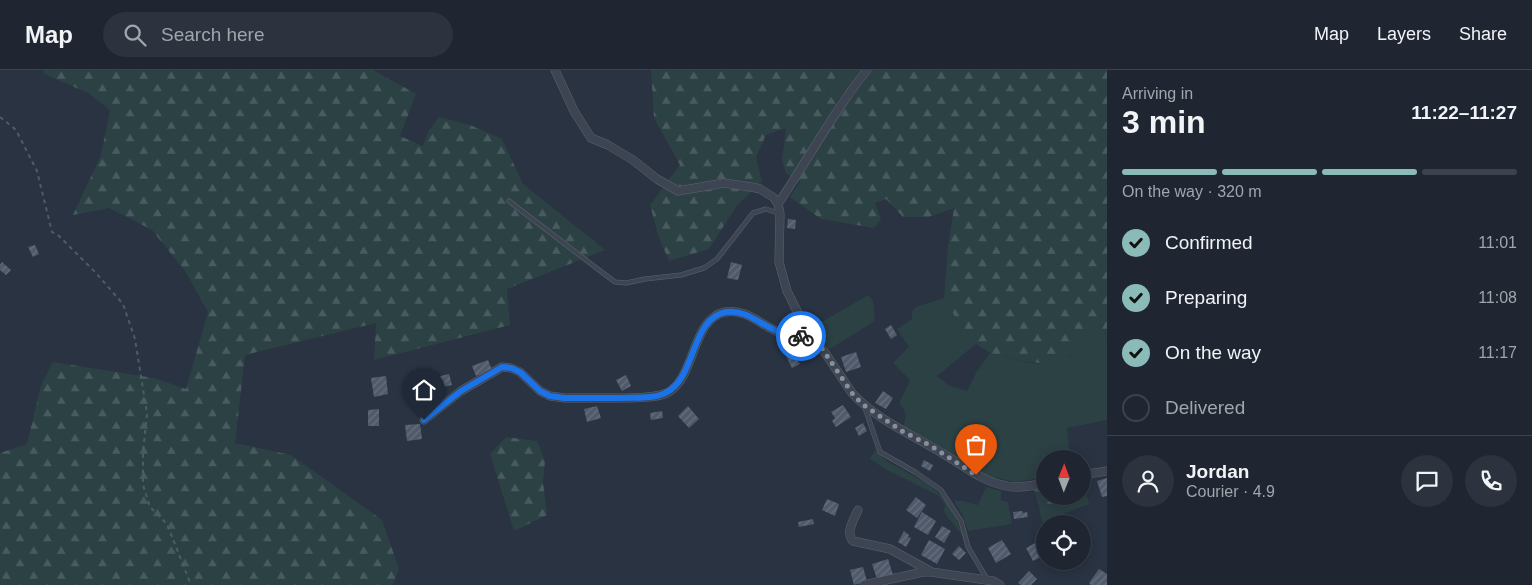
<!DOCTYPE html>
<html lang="en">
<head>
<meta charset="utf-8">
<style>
	:root { --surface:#1f2632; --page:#2c323e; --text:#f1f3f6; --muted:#a1a5ac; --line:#3c434d; --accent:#8bbbb9 }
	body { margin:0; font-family:Arial,sans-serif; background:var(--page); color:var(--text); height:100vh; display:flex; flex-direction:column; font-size:19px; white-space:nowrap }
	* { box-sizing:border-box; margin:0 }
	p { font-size:16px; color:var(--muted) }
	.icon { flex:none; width:28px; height:28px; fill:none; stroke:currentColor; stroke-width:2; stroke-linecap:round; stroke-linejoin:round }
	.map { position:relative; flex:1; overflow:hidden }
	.sheet { display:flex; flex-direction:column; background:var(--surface); width:425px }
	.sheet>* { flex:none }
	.needle { width:32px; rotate:1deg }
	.controls { position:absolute; left:1036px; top:380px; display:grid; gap:10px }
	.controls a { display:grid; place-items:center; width:55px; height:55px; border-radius:50%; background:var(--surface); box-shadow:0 2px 12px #0003,0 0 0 1px var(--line); font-size:25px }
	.pin { position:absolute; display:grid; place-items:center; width:42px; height:42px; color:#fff; margin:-51px -21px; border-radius:50% 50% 50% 0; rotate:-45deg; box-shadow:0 0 5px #0007 }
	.pin .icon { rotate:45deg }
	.courier { position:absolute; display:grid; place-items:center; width:50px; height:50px; margin:-25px; border:4px solid #1a73e8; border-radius:50%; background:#fff; color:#222; box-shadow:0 1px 6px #0007 }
	.summary em { font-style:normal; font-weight:700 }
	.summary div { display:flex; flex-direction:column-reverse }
	.summary { display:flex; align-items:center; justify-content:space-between; height:85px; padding:0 15px }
	h1 { font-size:32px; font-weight:700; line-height:38px }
	.bar { display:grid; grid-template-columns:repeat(4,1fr); gap:8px 5px; align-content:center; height:60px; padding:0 15px }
	.bar i { height:6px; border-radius:4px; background:var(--line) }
	.bar .selected { background:var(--accent) }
	.bar p { grid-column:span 4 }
	.line { display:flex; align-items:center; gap:12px; padding:0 15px; border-top:1px solid var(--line) }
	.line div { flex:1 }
	.round { display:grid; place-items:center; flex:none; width:52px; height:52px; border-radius:26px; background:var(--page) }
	ol { padding:0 15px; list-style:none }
	li { display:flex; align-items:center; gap:15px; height:55px }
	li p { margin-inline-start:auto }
	li .icon { padding:5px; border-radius:50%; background:var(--accent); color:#111; stroke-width:4 }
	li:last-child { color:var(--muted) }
	li i { width:28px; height:28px; border:2px solid var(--line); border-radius:50% }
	header { display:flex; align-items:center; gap:30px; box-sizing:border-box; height:70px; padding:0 25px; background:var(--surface); border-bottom:1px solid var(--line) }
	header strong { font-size:24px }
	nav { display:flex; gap:28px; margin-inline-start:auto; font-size:18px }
	.search { width:350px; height:45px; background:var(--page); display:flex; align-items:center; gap:12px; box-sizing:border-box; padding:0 18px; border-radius:28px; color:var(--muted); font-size:19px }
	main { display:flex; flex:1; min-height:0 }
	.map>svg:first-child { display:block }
	.grass { fill:#2c4144 }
	.forest { fill:url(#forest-firs) }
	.building { fill:url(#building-hatch) }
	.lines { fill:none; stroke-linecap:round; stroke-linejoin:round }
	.lane-casing { stroke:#5c636f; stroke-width:5 }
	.street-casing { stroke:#5c636f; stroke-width:9 }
	.path { stroke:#4c5e62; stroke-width:2; stroke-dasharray:4 4; stroke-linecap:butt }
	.lane { stroke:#3e4552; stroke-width:4 }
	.street { stroke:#3e4552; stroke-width:8 }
	.done { stroke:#888f9c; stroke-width:5; stroke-dasharray:0 9 }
	.route { stroke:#1a73e8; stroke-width:6 }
</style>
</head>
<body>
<header>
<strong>Map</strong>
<div class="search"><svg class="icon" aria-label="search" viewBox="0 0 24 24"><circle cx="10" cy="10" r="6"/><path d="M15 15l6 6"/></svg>Search here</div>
<nav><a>Map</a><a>Layers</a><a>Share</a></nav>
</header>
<main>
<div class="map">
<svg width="1107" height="515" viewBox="0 0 1107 515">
	<defs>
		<pattern id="forest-firs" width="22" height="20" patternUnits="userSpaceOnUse" patternTransform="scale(1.25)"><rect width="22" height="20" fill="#2c4144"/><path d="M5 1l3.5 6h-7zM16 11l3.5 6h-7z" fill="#495b5e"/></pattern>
		<pattern id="building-hatch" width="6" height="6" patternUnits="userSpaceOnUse" patternTransform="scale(1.25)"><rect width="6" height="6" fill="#505a6b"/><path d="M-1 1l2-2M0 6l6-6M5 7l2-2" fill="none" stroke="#67707f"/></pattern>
	</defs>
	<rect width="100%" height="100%" fill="#293342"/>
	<path class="grass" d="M841 0H861L836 33 826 21Z
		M868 225 873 231 875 251 830 279 813 257Z
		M944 228 957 250 976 274 937 306 948 315 967 321 977 301 990 283C1017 289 1054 305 1076 280 1080 277 1081 271 1085 267 1089 262 1095 259 1100 255L1107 267V350L1067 358 1070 389H1045V407L1016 412 993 407 978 402 952 383 903 357C906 347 907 342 899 333L910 310 893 293 909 277 897 259 912 249V241L916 237Z
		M875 380 882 387 888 392C923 411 952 422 962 465L945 444 944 440 945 435 939 426 887 400 870 389Z
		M1083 410 1089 434 1042 452 1039 437 1070 434 1069 426H1082Z
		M986 417 1001 421V430L1008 432 1012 454 968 461 962 444 954 431H963L978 435Z"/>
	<path class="forest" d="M43 0H373L416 24 400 66 423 76 428 62 439 47 470 55 502 69 523 114 605 180 507 219 510 255 374 290 376 253 245 285 235 373 291 385 382 450 399 499 393 515H0V383L27 374 41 315 53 292 154 308 186 319 208 242 185 201 152 160 109 138 73 145 101 85 110 40 88 23 44 4Z
		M651 0H841L826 21 836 33 844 38 873 0H1107V267L1100 255 1086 266 1076 280 1064 290 1048 294 1023 291 990 283 976 274 957 250 944 228 948 176 954 138 929 147H903L886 129 875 133 881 149 874 158 821 149 790 127 800 112 786 103 782 90 786 58 766 65 756 87 762 112 737 135 709 179 669 191 658 165 650 135 680 95 654 48Z
		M506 367 537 371 545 391 543 411 547 445 514 461 490 384Z
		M1045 418V426H1069L1071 434 1039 437 1034 420Z"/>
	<path class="building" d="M788 149 796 150 795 159 787 158Z
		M35 175 39 184 33 187 28 177Z
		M2 192 11 200 6 205 0 200V195Z
		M731 192 742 195 738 210 727 208Z
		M891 255 897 265 891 269 885 259Z
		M793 282 800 294 792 298 786 286Z
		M856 282 861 297 846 302 841 287Z
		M488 290 492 300 476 306 472 296Z
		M449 304 452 315 439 318 436 307Z
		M626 305 631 316 622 321 616 310Z
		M386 306 388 324 374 327 371 308Z
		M883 321 893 328 886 339 875 333Z
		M843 335 851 347 836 357 832 351 835 348 831 342Z
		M597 336 601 348 587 352 584 339Z
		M688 336 699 349 689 358 678 346Z
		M379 339V356H368V340Z
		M662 341 663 348 651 350 650 343Z
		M863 353 867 361 859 366 855 358Z
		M420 354 422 369 407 371 405 355Z
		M924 390 933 395 930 401 921 396Z
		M1107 408V426L1102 427 1097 411Z
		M916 427 926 435 917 448 906 440Z
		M827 429 839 434 835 446 822 440Z
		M1022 441 1023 443 1027 442 1028 447 1014 449 1013 442Z
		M922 442 936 451 928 465 914 457Z
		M813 449 814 454 799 457 798 452Z
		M942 456 951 461 944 473 935 467Z
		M904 461 909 465 908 467 911 468 906 477 898 472Z
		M1043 469 1045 473V485L1033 491 1026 478Z
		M929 470 945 479 937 494 921 485Z
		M1002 470 1011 484 996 493 988 478Z
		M959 476 966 483 959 490 952 484Z
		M888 489 893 505 877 509 872 494Z
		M863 497 867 511 854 515 850 500Z
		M1099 499 1107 504V515H1091L1089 513Z
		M1029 501 1037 509 1031 515H1021L1018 513Z"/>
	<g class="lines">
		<g class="lane-casing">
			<path id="lane" d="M509 131 599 200 615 212 626 213 645 209 681 205 704 198 717 189 753 143 766 139 780 144
				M865 338 880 382 915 402 941 420 961 451 968 477 987 509"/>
		</g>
		<g class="street-casing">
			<path id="street" d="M555 0 574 41 591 68 608 75 633 90 657 109 678 121 724 113 751 117 760 119 773 127 778 134 780 144 779 192 787 221 797 241 852 323C877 350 911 364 942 383 963 395 982 412 1007 416 1019 419 1033 415 1045 413
				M778 134C808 90 833 42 867 0
				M424 350 461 321 502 297 511 298 520 302 540 321 550 326 565 328C584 328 603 328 622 328 636 327 653 329 667 323 696 308 691 249 725 242 748 238 762 257 781 263 792 267 805 267 815 268
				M1082 405 1107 401
				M858 440C854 449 845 463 853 471L890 479 930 501
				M864 515 923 502H931L993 511 1000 515"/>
		</g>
		<path class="path" d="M0 47 16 60 37 101 52 162 59 166 95 202 123 234 135 269 147 344 143 382V415L150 437 167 454 191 515"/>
		<use href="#lane" class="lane"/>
		<use href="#street" class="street"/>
	</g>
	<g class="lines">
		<path class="done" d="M801 266 815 268 852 323 862 334 902 361 931 376 976 405"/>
		<path class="route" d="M424 350 461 321 502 297 511 298 520 302 540 321 550 326 564 328C582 328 600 328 618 328 634 327 653 330 667 322 696 307 691 248 726 242 749 239 763 258 782 263 788 265 795 265 801 266"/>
	</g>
</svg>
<div class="controls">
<a><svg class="needle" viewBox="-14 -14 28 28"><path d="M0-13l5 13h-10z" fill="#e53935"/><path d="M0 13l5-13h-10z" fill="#a1a5ac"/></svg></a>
<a><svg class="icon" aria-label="locate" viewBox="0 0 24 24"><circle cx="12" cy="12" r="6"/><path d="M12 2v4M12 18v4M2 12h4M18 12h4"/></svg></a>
</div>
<div class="pin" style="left:976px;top:405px;background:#ea580c"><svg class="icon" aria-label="bag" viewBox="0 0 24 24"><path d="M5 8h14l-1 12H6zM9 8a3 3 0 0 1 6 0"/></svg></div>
<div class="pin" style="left:424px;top:350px;background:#1f2937"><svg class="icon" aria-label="home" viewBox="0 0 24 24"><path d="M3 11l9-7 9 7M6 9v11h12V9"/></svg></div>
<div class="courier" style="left:801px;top:266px"><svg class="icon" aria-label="bike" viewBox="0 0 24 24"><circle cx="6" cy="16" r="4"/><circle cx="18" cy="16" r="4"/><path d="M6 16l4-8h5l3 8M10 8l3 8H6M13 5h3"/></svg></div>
</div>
<section class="sheet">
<div class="summary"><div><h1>3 min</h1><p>Arriving in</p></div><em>11:22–11:27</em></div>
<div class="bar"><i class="selected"></i><i class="selected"></i><i class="selected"></i><i></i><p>On the way · 320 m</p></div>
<ol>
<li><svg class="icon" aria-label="check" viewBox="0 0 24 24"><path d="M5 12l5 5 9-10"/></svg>Confirmed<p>11:01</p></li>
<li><svg class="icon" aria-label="check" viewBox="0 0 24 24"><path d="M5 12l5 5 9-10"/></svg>Preparing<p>11:08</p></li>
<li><svg class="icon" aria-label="check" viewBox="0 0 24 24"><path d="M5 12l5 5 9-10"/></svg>On the way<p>11:17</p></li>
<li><i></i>Delivered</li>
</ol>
<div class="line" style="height:90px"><a class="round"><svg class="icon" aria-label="person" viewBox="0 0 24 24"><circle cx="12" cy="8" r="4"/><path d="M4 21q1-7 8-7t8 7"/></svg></a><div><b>Jordan</b><p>Courier · 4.9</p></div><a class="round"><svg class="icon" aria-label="chat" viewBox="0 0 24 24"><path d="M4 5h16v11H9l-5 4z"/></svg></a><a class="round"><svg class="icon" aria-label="phone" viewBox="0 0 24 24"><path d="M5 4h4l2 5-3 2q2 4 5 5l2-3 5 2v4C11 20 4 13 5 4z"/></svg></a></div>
</section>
</main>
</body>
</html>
